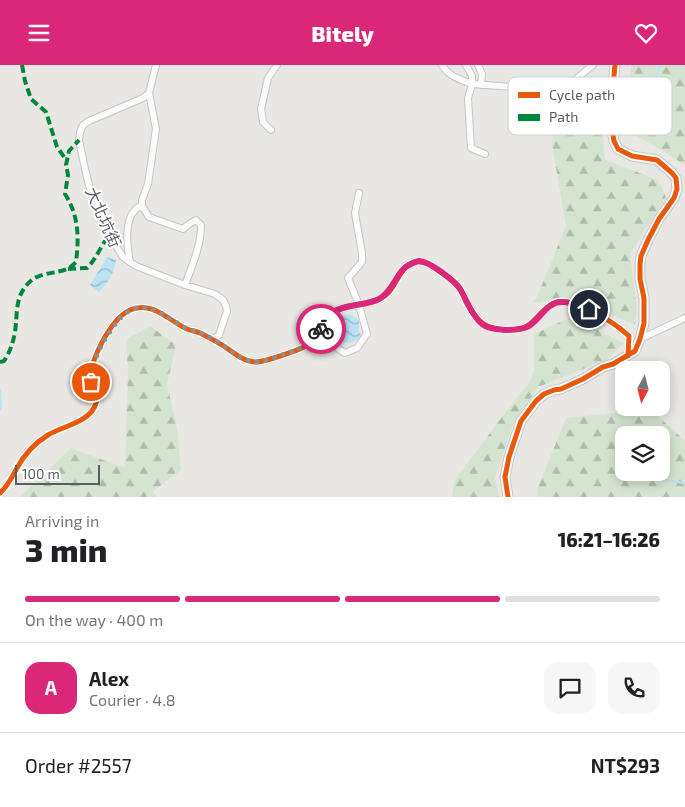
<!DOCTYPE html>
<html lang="en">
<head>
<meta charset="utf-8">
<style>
	:root { --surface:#fff; --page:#f6f6f6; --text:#202124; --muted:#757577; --line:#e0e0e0; --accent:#db2777 }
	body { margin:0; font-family:"Exo 2","Noto Sans TC",sans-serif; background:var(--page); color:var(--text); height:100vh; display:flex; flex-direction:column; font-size:19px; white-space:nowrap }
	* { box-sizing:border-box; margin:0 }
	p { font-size:16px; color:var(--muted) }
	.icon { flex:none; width:28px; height:28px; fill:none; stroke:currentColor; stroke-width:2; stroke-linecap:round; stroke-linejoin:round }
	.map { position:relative; height:432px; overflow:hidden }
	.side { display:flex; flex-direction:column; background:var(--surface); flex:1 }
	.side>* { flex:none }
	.needle { width:32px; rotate:187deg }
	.buttons { position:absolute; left:615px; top:296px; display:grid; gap:10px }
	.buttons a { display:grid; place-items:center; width:55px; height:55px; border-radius:10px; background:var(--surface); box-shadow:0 2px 12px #0003; font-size:25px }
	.scale { position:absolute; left:15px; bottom:12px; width:85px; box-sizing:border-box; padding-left:5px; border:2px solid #5a5e61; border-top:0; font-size:14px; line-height:18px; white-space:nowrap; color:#5a5e61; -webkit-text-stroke:4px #fff; paint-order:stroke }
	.pin { position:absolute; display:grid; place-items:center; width:42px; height:42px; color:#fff; margin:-21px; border:2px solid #fff; border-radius:50%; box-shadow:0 1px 5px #0007 }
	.courier { position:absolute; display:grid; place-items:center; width:50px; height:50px; margin:-25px; border:4px solid #db2777; border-radius:50%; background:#fff; color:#222; box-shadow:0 1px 6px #0007 }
	.summary em { font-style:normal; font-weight:800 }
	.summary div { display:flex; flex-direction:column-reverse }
	.summary { display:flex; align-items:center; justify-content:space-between; height:85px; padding:0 25px }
	h1 { font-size:32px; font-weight:800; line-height:38px }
	.bar { display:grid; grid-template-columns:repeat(4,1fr); gap:8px 5px; align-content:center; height:60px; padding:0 25px }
	.bar i { height:6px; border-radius:4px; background:var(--line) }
	.bar .selected { background:var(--accent) }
	.bar p { grid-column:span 4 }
	.line { display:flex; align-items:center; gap:12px; padding:0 25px; border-top:1px solid var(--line) }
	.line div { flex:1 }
	.round { display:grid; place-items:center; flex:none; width:52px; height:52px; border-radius:15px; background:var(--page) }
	header { display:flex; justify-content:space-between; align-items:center; height:65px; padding:0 25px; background:var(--accent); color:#fff; font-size:22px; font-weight:800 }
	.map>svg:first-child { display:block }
	.forest { fill:url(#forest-firs); fill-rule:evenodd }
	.water { fill:url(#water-waves) }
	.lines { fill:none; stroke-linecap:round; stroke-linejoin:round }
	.stream { stroke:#b9e3f3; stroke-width:2 }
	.street-casing { stroke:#c5c5c5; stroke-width:8 }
	.secondary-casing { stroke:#c4c5c5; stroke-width:11 }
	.street { stroke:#fcfbfb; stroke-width:6 }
	.secondary { stroke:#fcfbfb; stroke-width:9 }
	.quiet { stroke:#00873e; stroke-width:4; stroke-dasharray:8 4; stroke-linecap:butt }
	.cycleway-casing { stroke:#fff; stroke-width:8 }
	.cycleway { stroke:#e8590c; stroke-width:5 }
	.done { stroke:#8c8e8f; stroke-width:5; stroke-dasharray:0 9 }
	.route { stroke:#db2777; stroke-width:6 }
	.labels { text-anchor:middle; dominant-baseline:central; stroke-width:4; stroke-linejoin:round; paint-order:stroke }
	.street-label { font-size:16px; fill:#5a5e61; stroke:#fff }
	.key { fill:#fff; stroke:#cecfd0; stroke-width:1 }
	.key-label { font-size:14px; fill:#5a5e61 }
</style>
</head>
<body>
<header><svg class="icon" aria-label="menu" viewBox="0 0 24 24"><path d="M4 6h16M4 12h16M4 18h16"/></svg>Bitely<svg class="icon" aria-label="heart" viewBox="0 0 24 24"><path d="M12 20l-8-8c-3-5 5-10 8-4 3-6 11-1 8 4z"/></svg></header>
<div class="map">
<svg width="685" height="432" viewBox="0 0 685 432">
	<defs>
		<pattern id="forest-firs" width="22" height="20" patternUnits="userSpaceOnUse" patternTransform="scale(1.25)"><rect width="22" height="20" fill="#d5e4d0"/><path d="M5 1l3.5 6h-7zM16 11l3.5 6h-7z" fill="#b0bcac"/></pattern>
		<pattern id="water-waves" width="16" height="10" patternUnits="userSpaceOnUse" patternTransform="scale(1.25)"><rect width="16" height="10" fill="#b9e3f3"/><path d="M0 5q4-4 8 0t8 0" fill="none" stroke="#99bbc8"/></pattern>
	</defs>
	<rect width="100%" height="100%" fill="#e9e7e4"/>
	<path class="forest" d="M632 0H685V100L655 81 627 66 631 1Z
		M596 12 605 95 658 115 666 132 630 189 637 246 635 260 581 236 532 237 537 232 566 161 552 79 557 46Z
		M571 252 624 278 607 295 538 322 512 362 495 413 499 432H452L454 416 508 344 528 319 534 307V269Z
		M150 261 176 280 167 319 177 363 181 405 153 426 157 432H20L71 383 125 403 128 305 126 275Z
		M650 344 684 375 685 374V432H538L537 425 566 353ZM624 370H661V408H624Z"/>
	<path class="water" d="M107 192 116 195C115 207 107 220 99 227L90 220Z
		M346 250H352L359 256V267L362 271 352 278 330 275C332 264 334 253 346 250Z"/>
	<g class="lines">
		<path class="stream" d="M647 29 661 0
			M0 325 1 343 0 345
			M623 390 624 391
			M643 408C654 418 672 413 685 419"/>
		<g class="street-casing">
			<path id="street" d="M156 0 149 28 143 33 89 56 83 60 80 67 79 75 85 104 90 124 113 176 123 192 136 201 185 220 215 229 223 235 226 241 227 246 219 270 212 275
				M442 0C449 12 460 14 472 19V11L466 0
				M478 0 482 9 481 20
				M149 28 156 64 148 119 142 135V141L149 152 183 164 189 159 196 155 201 160C201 181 192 201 185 220
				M271 65 263 57 261 44 268 13 277 0
				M485 89 471 83 468 33 472 19 555 25 571 18 593 0
				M130 197C127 183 124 156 135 145 137 143 140 141 142 140
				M317 271 345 288 357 283 367 269 359 240 348 213 362 197V188L355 148 359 128
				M640 274 685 253
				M0 428C8 421 12 412 17 403 24 390 35 378 48 370 63 361 91 357 96 338 98 331 93 324 91 317 88 297 111 254 130 245 152 235 169 256 187 264 191 266 196 266 200 268 207 271 215 276 222 280 232 286 243 297 256 297 264 297 296 286 304 282 309 280 314 275 317 271 322 264 325 252 334 247 350 237 375 242 389 227 399 216 402 195 420 197 427 197 434 202 439 206 445 210 455 216 459 222 462 226 464 232 466 237 477 257 486 265 509 265 535 266 535 247 554 238 573 230 616 259 629 271L628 291"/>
		</g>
		<g class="secondary-casing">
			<path id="secondary" d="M508 432 505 412 509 392 521 356 536 336 544 329 554 325 561 324 583 314 603 302 613 299 635 286 640 274 644 258V233L640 214V199L641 191 648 175 659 154 674 133 677 124 676 113 672 108 657 95 632 91 618 84 614 76 610 53 615 0"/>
		</g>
		<use href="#street" class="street"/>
		<use href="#secondary" class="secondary"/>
		<path class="quiet" d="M22 0 25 16 31 34 46 47 57 82 67 96
			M68 204 87 203C97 193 101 180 110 169
			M0 297 4 296C10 287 13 278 15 267 18 246 14 229 33 214 42 208 57 208 67 204 70 203 73 200 76 197 79 173 79 151 65 129L68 110 66 100 69 86 79 75"/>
		<g class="cycleway-casing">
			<path id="cycleway" d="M0 428C8 421 12 412 17 403 24 390 35 378 48 370 63 361 91 357 96 338 98 331 93 324 91 317 88 297 111 254 130 245 152 235 169 256 187 264 191 266 196 266 200 268 207 271 215 276 222 280 232 286 243 297 256 297 264 297 296 286 304 282 309 280 314 275 317 271 322 264 325 252 334 247 350 237 375 242 389 227 399 216 402 195 420 197 427 197 434 202 439 206 445 210 455 216 459 222 462 226 464 232 466 237 477 257 486 265 509 265 535 266 535 247 554 238 573 230 616 259 629 271L628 291
				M508 432 505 412 509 392 521 356 536 336 544 329 554 325 561 324 583 314 603 302 613 299 635 286 640 274 644 258V233L640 214V199L641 191 648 175 659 154 674 133 677 124 676 113 672 108 657 95 632 91 618 84 614 76 610 53 615 0"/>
		</g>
		<use href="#cycleway" class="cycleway"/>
	</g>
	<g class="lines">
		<path class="done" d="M91 317C92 297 100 281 111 265 135 228 155 244 184 262 189 265 194 266 199 267 207 271 215 275 222 280 232 286 243 297 256 297 265 297 276 292 285 289 302 283 312 280 321 264"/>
		<path class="route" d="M321 264C324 259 327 252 332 248 343 239 366 241 379 234 394 226 397 205 409 200 411 199 417 196 419 196 429 196 455 216 460 224 467 235 471 250 482 259 489 264 496 264 504 265 511 265 520 265 527 262 540 256 546 236 563 237 571 237 581 242 589 244"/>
	</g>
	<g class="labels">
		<g class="street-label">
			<text transform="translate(104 152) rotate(66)">大北坑街</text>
		</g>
	</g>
	<rect x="508" y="12" width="164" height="58" rx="8" class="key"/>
	<rect x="518" y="27" width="22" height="6" fill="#e8590c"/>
	<rect x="518" y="49" width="22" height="7" fill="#00873e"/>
	<g class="key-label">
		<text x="549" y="35">Cycle path</text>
		<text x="549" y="57">Path</text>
	</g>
</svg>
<div class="buttons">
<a><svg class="needle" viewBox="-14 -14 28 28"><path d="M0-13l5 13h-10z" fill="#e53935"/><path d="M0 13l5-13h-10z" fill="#757577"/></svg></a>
<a><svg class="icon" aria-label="layers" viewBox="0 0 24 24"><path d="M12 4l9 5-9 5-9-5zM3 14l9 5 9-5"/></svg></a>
</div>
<div class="scale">100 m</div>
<div class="pin" style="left:91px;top:317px;background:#ea580c"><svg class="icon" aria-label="bag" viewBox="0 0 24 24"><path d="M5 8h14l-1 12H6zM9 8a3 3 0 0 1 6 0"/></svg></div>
<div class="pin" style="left:589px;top:244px;background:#1f2937"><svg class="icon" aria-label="home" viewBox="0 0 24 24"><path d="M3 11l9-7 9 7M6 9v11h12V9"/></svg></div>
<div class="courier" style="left:321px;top:264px"><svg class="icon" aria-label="bike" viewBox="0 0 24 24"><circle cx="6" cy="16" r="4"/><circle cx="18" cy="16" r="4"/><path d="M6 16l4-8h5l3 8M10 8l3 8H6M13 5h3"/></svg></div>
</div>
<section class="side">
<div class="summary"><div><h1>3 min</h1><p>Arriving in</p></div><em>16:21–16:26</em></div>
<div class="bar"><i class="selected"></i><i class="selected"></i><i class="selected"></i><i></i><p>On the way · 400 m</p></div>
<div class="line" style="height:90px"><b class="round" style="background:var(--accent);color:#fff">A</b><div><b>Alex</b><p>Courier · 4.8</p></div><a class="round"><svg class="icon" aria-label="chat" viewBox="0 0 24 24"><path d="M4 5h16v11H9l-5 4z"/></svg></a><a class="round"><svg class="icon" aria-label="phone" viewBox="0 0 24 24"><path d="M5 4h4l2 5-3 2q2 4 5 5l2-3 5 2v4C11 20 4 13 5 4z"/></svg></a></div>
<div class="line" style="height:65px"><div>Order #2557</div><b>NT$293</b></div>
</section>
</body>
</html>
